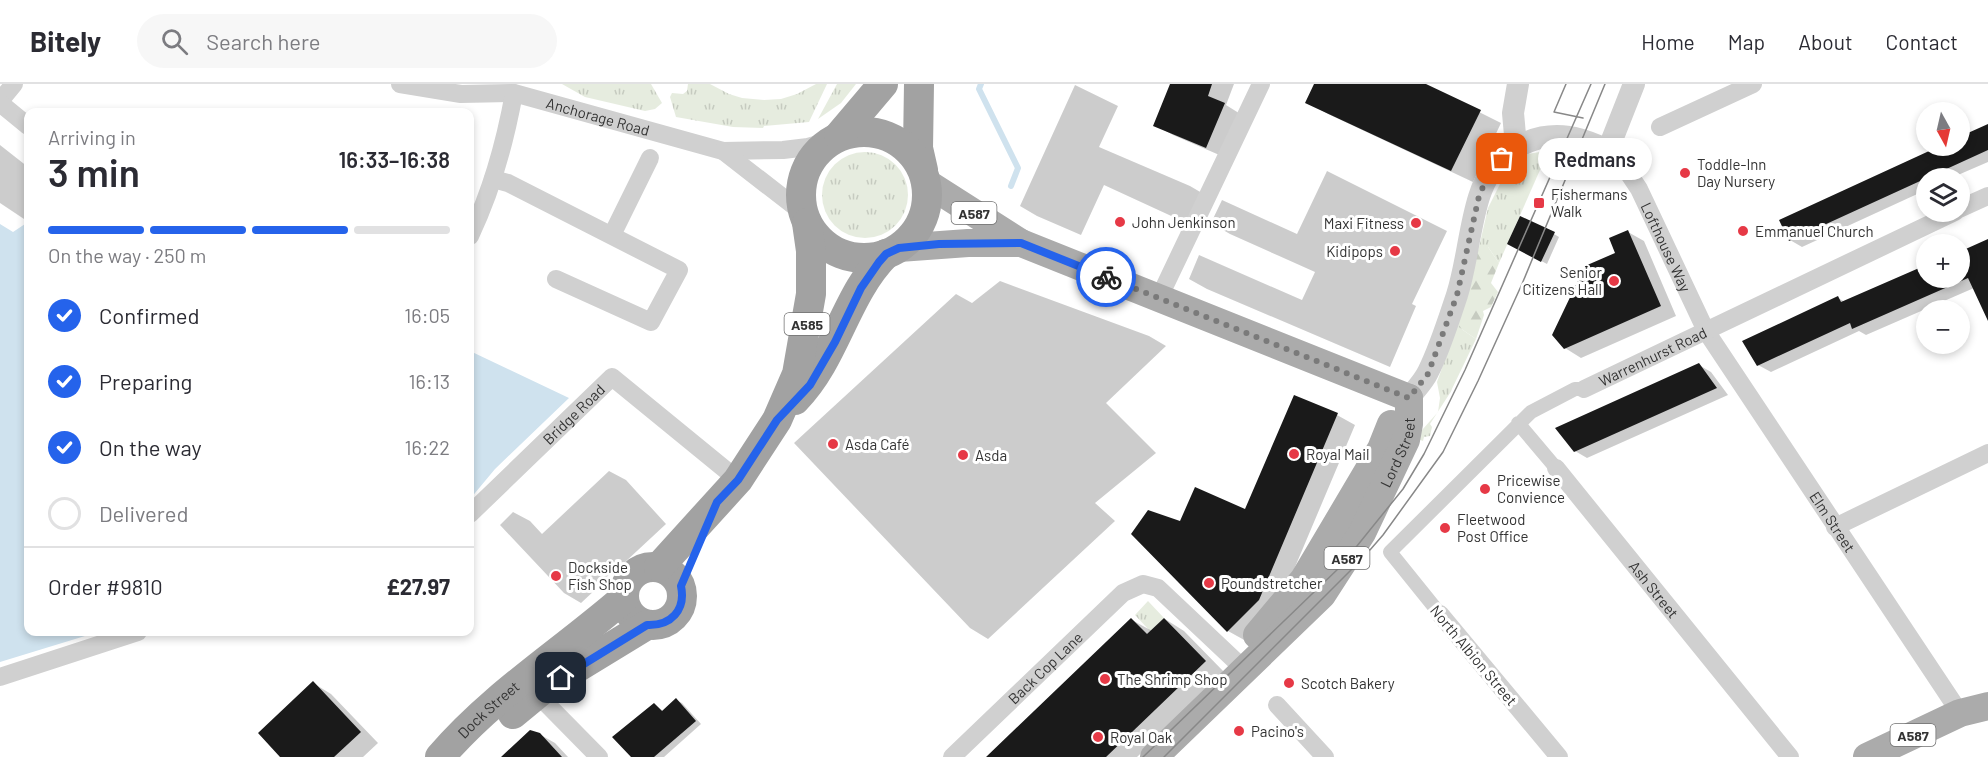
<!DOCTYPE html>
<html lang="en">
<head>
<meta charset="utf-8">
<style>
	:root { --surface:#fff; --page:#f7f7f7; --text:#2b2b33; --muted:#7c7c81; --line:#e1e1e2; --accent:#2563eb }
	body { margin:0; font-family:Barlow,sans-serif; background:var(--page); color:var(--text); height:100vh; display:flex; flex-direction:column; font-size:22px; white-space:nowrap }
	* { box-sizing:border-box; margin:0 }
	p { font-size:20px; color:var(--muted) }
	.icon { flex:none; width:33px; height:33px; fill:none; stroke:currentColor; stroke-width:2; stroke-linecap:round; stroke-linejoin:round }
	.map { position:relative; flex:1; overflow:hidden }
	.panel { position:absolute; left:24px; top:24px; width:450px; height:528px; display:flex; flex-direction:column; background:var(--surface); border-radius:12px; box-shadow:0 3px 9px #0003 }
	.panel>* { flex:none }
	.needle { width:39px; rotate:172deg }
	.fabs { position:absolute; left:1916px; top:18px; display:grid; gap:12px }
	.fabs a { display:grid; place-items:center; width:54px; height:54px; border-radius:50%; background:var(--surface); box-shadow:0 3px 9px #0003; font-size:30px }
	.pin { position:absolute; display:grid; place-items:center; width:51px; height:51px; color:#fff; margin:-26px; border-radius:12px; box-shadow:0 3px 9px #0006 }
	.courier { position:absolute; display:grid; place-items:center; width:60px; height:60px; margin:-30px; border:4px solid #2563eb; border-radius:50%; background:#fff; color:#222; box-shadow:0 2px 8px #0007 }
	.bubble { position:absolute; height:42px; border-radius:21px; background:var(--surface); box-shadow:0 3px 9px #0003; font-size:20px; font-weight:600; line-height:42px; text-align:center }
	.summary em { font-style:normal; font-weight:600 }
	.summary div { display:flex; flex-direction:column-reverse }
	.summary { display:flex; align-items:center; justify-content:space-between; height:102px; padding:0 24px }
	h1 { font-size:39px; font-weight:600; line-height:45px }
	.bar { display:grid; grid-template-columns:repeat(4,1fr); gap:9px 6px; align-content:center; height:72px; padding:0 24px }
	.bar i { height:8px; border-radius:4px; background:var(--line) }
	.bar .current { background:var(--accent) }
	.bar p { grid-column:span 4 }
	.line { display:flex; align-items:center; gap:15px; padding:0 24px; border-top:2px solid var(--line) }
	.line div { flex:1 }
	ol { padding:0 24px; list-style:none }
	li { display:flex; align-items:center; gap:18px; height:66px }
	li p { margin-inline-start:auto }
	li .icon { padding:6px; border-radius:50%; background:var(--accent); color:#fff; stroke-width:4 }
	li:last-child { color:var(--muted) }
	li i { width:33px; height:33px; border:3px solid var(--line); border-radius:50% }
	header { display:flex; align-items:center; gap:36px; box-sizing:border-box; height:84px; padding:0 30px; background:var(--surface); border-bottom:2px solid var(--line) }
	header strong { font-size:28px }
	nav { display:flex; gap:33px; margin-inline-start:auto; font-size:21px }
	.search { width:420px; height:54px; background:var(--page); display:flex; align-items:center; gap:15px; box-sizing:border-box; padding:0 21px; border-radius:33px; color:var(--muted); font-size:22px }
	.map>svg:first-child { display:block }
	.grass { fill:url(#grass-tufts) }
	.forest { fill:url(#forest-firs) }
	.water { fill:#cfe2ee }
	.shadow { fill:#0003 }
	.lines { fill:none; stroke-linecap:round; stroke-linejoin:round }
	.stream { stroke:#cfe2ee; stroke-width:6 }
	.building { fill:#1a1a1a }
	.pedestrian { stroke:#d0d0d0; stroke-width:14 }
	.minor { stroke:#d0d0d0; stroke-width:18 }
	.tertiary { stroke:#d0d0d0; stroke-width:22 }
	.primary { stroke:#ababab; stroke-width:28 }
	.trunk { stroke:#a2a2a2; stroke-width:30 }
	.tram { stroke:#888; stroke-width:1.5 }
	.done { stroke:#7a7a7a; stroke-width:6; stroke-dasharray:0 10.8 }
	.route { stroke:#2563eb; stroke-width:8 }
	.poi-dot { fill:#e63946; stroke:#fff; stroke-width:2 }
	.labels { text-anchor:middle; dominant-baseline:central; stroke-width:6; stroke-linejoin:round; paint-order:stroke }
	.shield { fill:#fff; stroke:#707070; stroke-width:1.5 }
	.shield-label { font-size:14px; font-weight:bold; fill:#333 }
	.street-label { font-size:15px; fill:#333; stroke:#fff }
	.poi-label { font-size:15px; fill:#333; stroke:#fff; text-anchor:start }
</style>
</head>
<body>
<header>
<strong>Bitely</strong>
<div class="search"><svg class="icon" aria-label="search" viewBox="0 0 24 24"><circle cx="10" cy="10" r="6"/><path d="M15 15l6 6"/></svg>Search here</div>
<nav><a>Home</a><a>Map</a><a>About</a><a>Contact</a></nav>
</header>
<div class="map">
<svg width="1988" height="673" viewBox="0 0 1988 673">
	<defs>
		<pattern id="grass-tufts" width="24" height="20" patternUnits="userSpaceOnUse" patternTransform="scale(1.5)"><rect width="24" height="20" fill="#e6ecdf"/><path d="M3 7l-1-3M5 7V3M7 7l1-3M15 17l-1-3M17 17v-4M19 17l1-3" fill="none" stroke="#c6cbc0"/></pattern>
		<pattern id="forest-firs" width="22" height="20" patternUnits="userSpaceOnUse" patternTransform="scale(1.5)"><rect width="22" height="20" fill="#e6ecdf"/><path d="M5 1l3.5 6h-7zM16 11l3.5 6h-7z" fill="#c6cbc0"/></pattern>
	</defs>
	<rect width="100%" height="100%" fill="#fff"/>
	<path class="grass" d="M562 0H651L662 19 655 25 645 27 585 13Z
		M688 0H710L729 10 742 14 764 16 781 15 797 10 816 0H827L809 38 764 42 763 44 733 43 676 33 670 13 672 9 683 10 687 7Z
		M837 0H856L841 19 818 35Z
		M1551 66H1556L1555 73 1547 70 1499 179 1488 163H1479L1488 124 1504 92 1528 70Z
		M822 111a43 43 0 1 1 86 0a43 43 0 1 1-86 0Z
		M1457 242 1476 255 1450 309 1430 340 1432 343 1430 352 1424 353 1423 357 1415 354 1438 328 1440 314 1437 298Z
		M1148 517 1164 534 1150 547 1135 531Z"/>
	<path class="forest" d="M1479 163H1488L1499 179 1491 199 1498 208 1491 223 1483 227 1484 231 1476 255 1457 242Z"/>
	<path class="water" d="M28 138V548H98L0 578V140L13 148Z
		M470 267 569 314 495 385 470 415Z"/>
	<path class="shadow" d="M1172 0H1234L1226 21 1242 31 1224 73 1173 51 1155 41Z
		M1315 0H1423L1501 39 1473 98 1328 30 1307 18Z
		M1075 1 1118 22 1099 63 1190 102 1207 112 1193 142 1104 101 1081 151 1037 132 1020 122Z
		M1988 41V78L1951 94H1926V106L1802 163 1790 156 1781 136 1944 62H1959V55Z
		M0 61 28 83V130L24 135 0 119Z
		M1327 87 1447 147 1412 220 1416 222 1390 283 1207 205 1189 195 1199 171 1302 216 1315 188 1230 150 1211 139 1222 116 1297 150Z
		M1628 148 1644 157 1676 232 1581 274 1565 264Z
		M1554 150 1559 153 1547 180 1509 160Z
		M1988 159V234L1974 204 1866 251 1859 247 1771 288 1758 281 1838 214 1845 218 1926 183V194H1959V169Z
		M1000 197 1149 252 1166 262 1106 319 1156 369 1095 419 1115 437 988 555 970 544 794 359 956 210 972 219Z
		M1699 281 1711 288 1728 311 1587 374 1575 367Z
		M1337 331 1355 341 1276 528 1246 557 1228 547 1181 439 1246 427Z
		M609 387 626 396 666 440 581 519 564 509 500 441 513 428 530 437 542 450Z
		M1165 535 1184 547 1225 589 1137 673H989L1132 536 1152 547Z
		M313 599 331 610 378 659 363 673H282Z
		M676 616 682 619 701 640 664 673H633L654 620 663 627Z
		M539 650 555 659 568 673H505Z"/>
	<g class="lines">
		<path class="stream" d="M981 0 979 5 1018 84 1011 102"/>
	</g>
	<path class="building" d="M1170 0H1212L1208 12 1225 19 1206 64 1153 42Z
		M1314 0H1426L1481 26 1451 87 1305 19Z
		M1988 40V66L1789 157 1779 136 1940 62H1959V53Z
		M1520 132 1555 148 1541 178 1507 160Z
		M1628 146 1661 222 1564 265 1552 251 1585 182 1615 169 1609 154Z
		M1988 155V237L1968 194 1852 245 1850 239 1757 282 1742 257 1838 212 1841 218 1926 181V194H1959V168Z
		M1699 279 1717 304 1574 368 1555 344Z
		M1294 311 1338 329 1259 516 1227 548 1131 450 1148 426 1180 437 1195 403 1245 425Z
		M1131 534 1147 550 1164 534 1206 577 1106 673H986Z
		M313 597 361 648 334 673H280L258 649Z
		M676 614 696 637 654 673H631L612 653 654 619 662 627Z
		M530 646 540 649 562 673H501Z"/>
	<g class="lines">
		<path class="pedestrian" d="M1518 339 1556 384
			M1440 530 1390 468 1531 328 1575 305H1584"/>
		<g class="minor">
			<path id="s1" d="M400 0 461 10 514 9 723 67 783 66 808 63 829 57"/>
			<path d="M0 17 14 0"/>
			<path d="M0 19 28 42"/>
			<path d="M1660 43 1753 0"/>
			<path id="s2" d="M1608 66 1625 84 1639 105 1706 247 1960 629"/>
			<path d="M723 67 803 129"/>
			<path d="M493 95 508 99 679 186 651 238 556 195"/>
			<path d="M1959 125 1988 112"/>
			<path d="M612 151 650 74"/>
			<path d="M470 152C492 106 505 59 514 9"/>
			<path d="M1159 214 1261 0"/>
			<path id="s3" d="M1584 305 1955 128"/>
			<path id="s4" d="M1556 384 1790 673"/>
			<path id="s5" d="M470 430 612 293 738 396"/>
			<path d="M1835 443 1988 369"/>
			<path d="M1440 530 1559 673"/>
			<path d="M0 593 138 548"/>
			<path d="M532 605 599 673"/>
			<path d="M1277 621 1325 673"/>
			<path id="s6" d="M952 673 1123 509 1143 500 1158 504 1245 586"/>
		</g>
		<path class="tertiary" d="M1516 62 1513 29 1518 0
			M1409 314C1415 306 1424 297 1428 288 1439 267 1449 235 1457 211 1467 179 1469 145 1479 113 1491 74 1527 47 1569 53 1582 54 1595 61 1608 66L1634 0"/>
		<g class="primary">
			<path d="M927 99 1021 159 1409 314"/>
			<path d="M899 164 968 159H1021"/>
			<path d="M1257 551 1304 495 1381 365 1391 340"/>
			<path id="s7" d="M1154 673 1322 511 1362 449 1406 356 1409 340V314"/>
			<path d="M1867 673 1960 629 1988 622"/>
		</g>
		<g class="trunk">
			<path d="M919 0 918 64 923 86"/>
			<circle cx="864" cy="111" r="63"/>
			<path d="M839 52 883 0"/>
			<path d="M795 316C836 274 845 211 886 170"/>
			<circle cx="653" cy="512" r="29"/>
			<path d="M659 483 738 396 777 336 797 290 811 210V167L807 139"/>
			<path d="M513 630 547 602 647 541"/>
			<path id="s8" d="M440 673C493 611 562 568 623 515"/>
		</g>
		<path class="tram" d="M1566 0 1554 28 1583 34
			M1143 673 1340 483 1403 405 1424 370 1465 286 1591 0
			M1164 673 1363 474 1383 451 1443 368 1478 297 1522 200 1605 0"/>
	</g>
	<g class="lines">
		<path class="done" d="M1106 193 1409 314 1428 290 1457 211 1479 112 1487 94 1502 75"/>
		<path class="route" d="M561 594 647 541C671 542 686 526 681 502L717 418 738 396 777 336 810 301 835 258 861 204 879 178 886 170 899 164 939 160 1021 159 1106 193"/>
	</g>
	<g class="poi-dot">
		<circle cx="1685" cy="89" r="6"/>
		<rect x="1533" y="113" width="12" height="12" rx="3"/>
		<circle cx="1120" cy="138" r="6"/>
		<circle cx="1416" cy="139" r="6"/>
		<circle cx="1743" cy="147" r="6"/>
		<circle cx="1395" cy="167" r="6"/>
		<circle cx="1614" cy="197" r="6"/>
		<circle cx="833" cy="360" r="6"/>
		<circle cx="1294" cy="370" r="6"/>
		<circle cx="963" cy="371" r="6"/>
		<circle cx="1485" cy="405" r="6"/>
		<circle cx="1445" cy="444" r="6"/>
		<circle cx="556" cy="492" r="6"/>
		<circle cx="1209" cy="499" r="6"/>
		<circle cx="1105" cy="595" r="6"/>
		<circle cx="1289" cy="599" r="6"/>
		<circle cx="1239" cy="647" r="6"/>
		<circle cx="1098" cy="653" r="6"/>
	</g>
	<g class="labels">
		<g class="shield">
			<rect x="951.5" y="118" width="45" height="22" rx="4.5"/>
			<rect x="784.5" y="229" width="45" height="22" rx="4.5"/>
			<rect x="1324.5" y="463" width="45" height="22" rx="4.5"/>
			<rect x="1890.5" y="640" width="45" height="22" rx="4.5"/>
		</g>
		<g class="shield-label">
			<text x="974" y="129">A587</text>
			<text x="807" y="240">A585</text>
			<text x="1347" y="474">A587</text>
			<text x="1913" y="651">A587</text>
		</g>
		<g class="street-label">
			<text stroke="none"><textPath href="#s1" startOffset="202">Anchorage Road</textPath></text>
			<text stroke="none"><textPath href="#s2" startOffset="114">Lofthouse Way</textPath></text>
			<text stroke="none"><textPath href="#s3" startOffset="76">Warrenhurst Road</textPath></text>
			<text stroke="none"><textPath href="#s5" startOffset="144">Bridge Road</textPath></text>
			<text stroke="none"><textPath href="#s7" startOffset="396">Lord Street</textPath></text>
			<text stroke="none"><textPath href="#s2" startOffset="436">Elm Street</textPath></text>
			<text stroke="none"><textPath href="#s4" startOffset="156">Ash Street</textPath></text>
			<text transform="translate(1474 571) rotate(50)">North Albion Street</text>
			<text stroke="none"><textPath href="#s6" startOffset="129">Back Cop Lane</textPath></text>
			<text stroke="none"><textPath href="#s8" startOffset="68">Dock Street</textPath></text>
		</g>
		<g class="poi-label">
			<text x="1697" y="80">Toddle-Inn<tspan x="1697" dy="17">Day Nursery</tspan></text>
			<text x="1551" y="110">Fishermans<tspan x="1551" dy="17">Walk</tspan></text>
			<text x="1132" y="138">John Jenkinson</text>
			<text x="1404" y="139" text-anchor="end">Maxi Fitness</text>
			<text x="1755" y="147">Emmanuel Church</text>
			<text x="1383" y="167" text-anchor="end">Kidipops</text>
			<text x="1602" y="188" text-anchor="end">Senior<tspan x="1602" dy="17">Citizens Hall</tspan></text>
			<text x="845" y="360">Asda Café</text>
			<text x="1306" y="370">Royal Mail</text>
			<text x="975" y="371">Asda</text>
			<text x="1497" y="396">Pricewise<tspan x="1497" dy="17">Convience</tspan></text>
			<text x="1457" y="435">Fleetwood<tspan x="1457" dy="17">Post Office</tspan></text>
			<text x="568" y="483">Dockside<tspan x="568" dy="17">Fish Shop</tspan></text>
			<text x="1221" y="499">Poundstretcher</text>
			<text x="1117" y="595">The Shrimp Shop</text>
			<text x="1301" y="599">Scotch Bakery</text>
			<text x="1251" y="647">Pacino's</text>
			<text x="1110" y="653">Royal Oak</text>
		</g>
	</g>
</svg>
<div class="fabs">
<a><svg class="needle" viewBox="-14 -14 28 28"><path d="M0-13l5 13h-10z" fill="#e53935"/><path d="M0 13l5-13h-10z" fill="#7c7c81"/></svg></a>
<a><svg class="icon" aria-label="layers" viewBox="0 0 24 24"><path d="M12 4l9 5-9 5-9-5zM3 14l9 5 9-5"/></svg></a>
<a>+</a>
<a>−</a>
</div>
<div class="pin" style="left:1502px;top:75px;background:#ea580c"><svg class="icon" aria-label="bag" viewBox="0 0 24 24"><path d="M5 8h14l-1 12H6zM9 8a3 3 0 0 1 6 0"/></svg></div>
<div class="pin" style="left:561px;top:594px;background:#1f2937"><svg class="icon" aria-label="home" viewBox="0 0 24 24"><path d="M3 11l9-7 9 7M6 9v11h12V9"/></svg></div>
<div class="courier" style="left:1106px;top:193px"><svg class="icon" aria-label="bike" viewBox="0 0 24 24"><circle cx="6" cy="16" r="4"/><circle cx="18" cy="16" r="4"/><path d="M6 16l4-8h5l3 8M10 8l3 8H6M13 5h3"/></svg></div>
<div class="bubble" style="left:1538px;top:54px;width:114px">Redmans</div>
<section class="panel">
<div class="summary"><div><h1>3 min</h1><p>Arriving in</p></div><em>16:33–16:38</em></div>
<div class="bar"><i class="current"></i><i class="current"></i><i class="current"></i><i></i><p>On the way · 250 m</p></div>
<ol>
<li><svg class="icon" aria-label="check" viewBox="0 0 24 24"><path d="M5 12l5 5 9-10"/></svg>Confirmed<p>16:05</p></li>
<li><svg class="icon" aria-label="check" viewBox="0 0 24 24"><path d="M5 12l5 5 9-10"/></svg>Preparing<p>16:13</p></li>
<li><svg class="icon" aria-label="check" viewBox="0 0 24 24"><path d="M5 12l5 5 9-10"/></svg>On the way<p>16:22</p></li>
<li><i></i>Delivered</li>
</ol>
<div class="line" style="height:78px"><div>Order #9810</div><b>£27.97</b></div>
</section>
</div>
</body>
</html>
